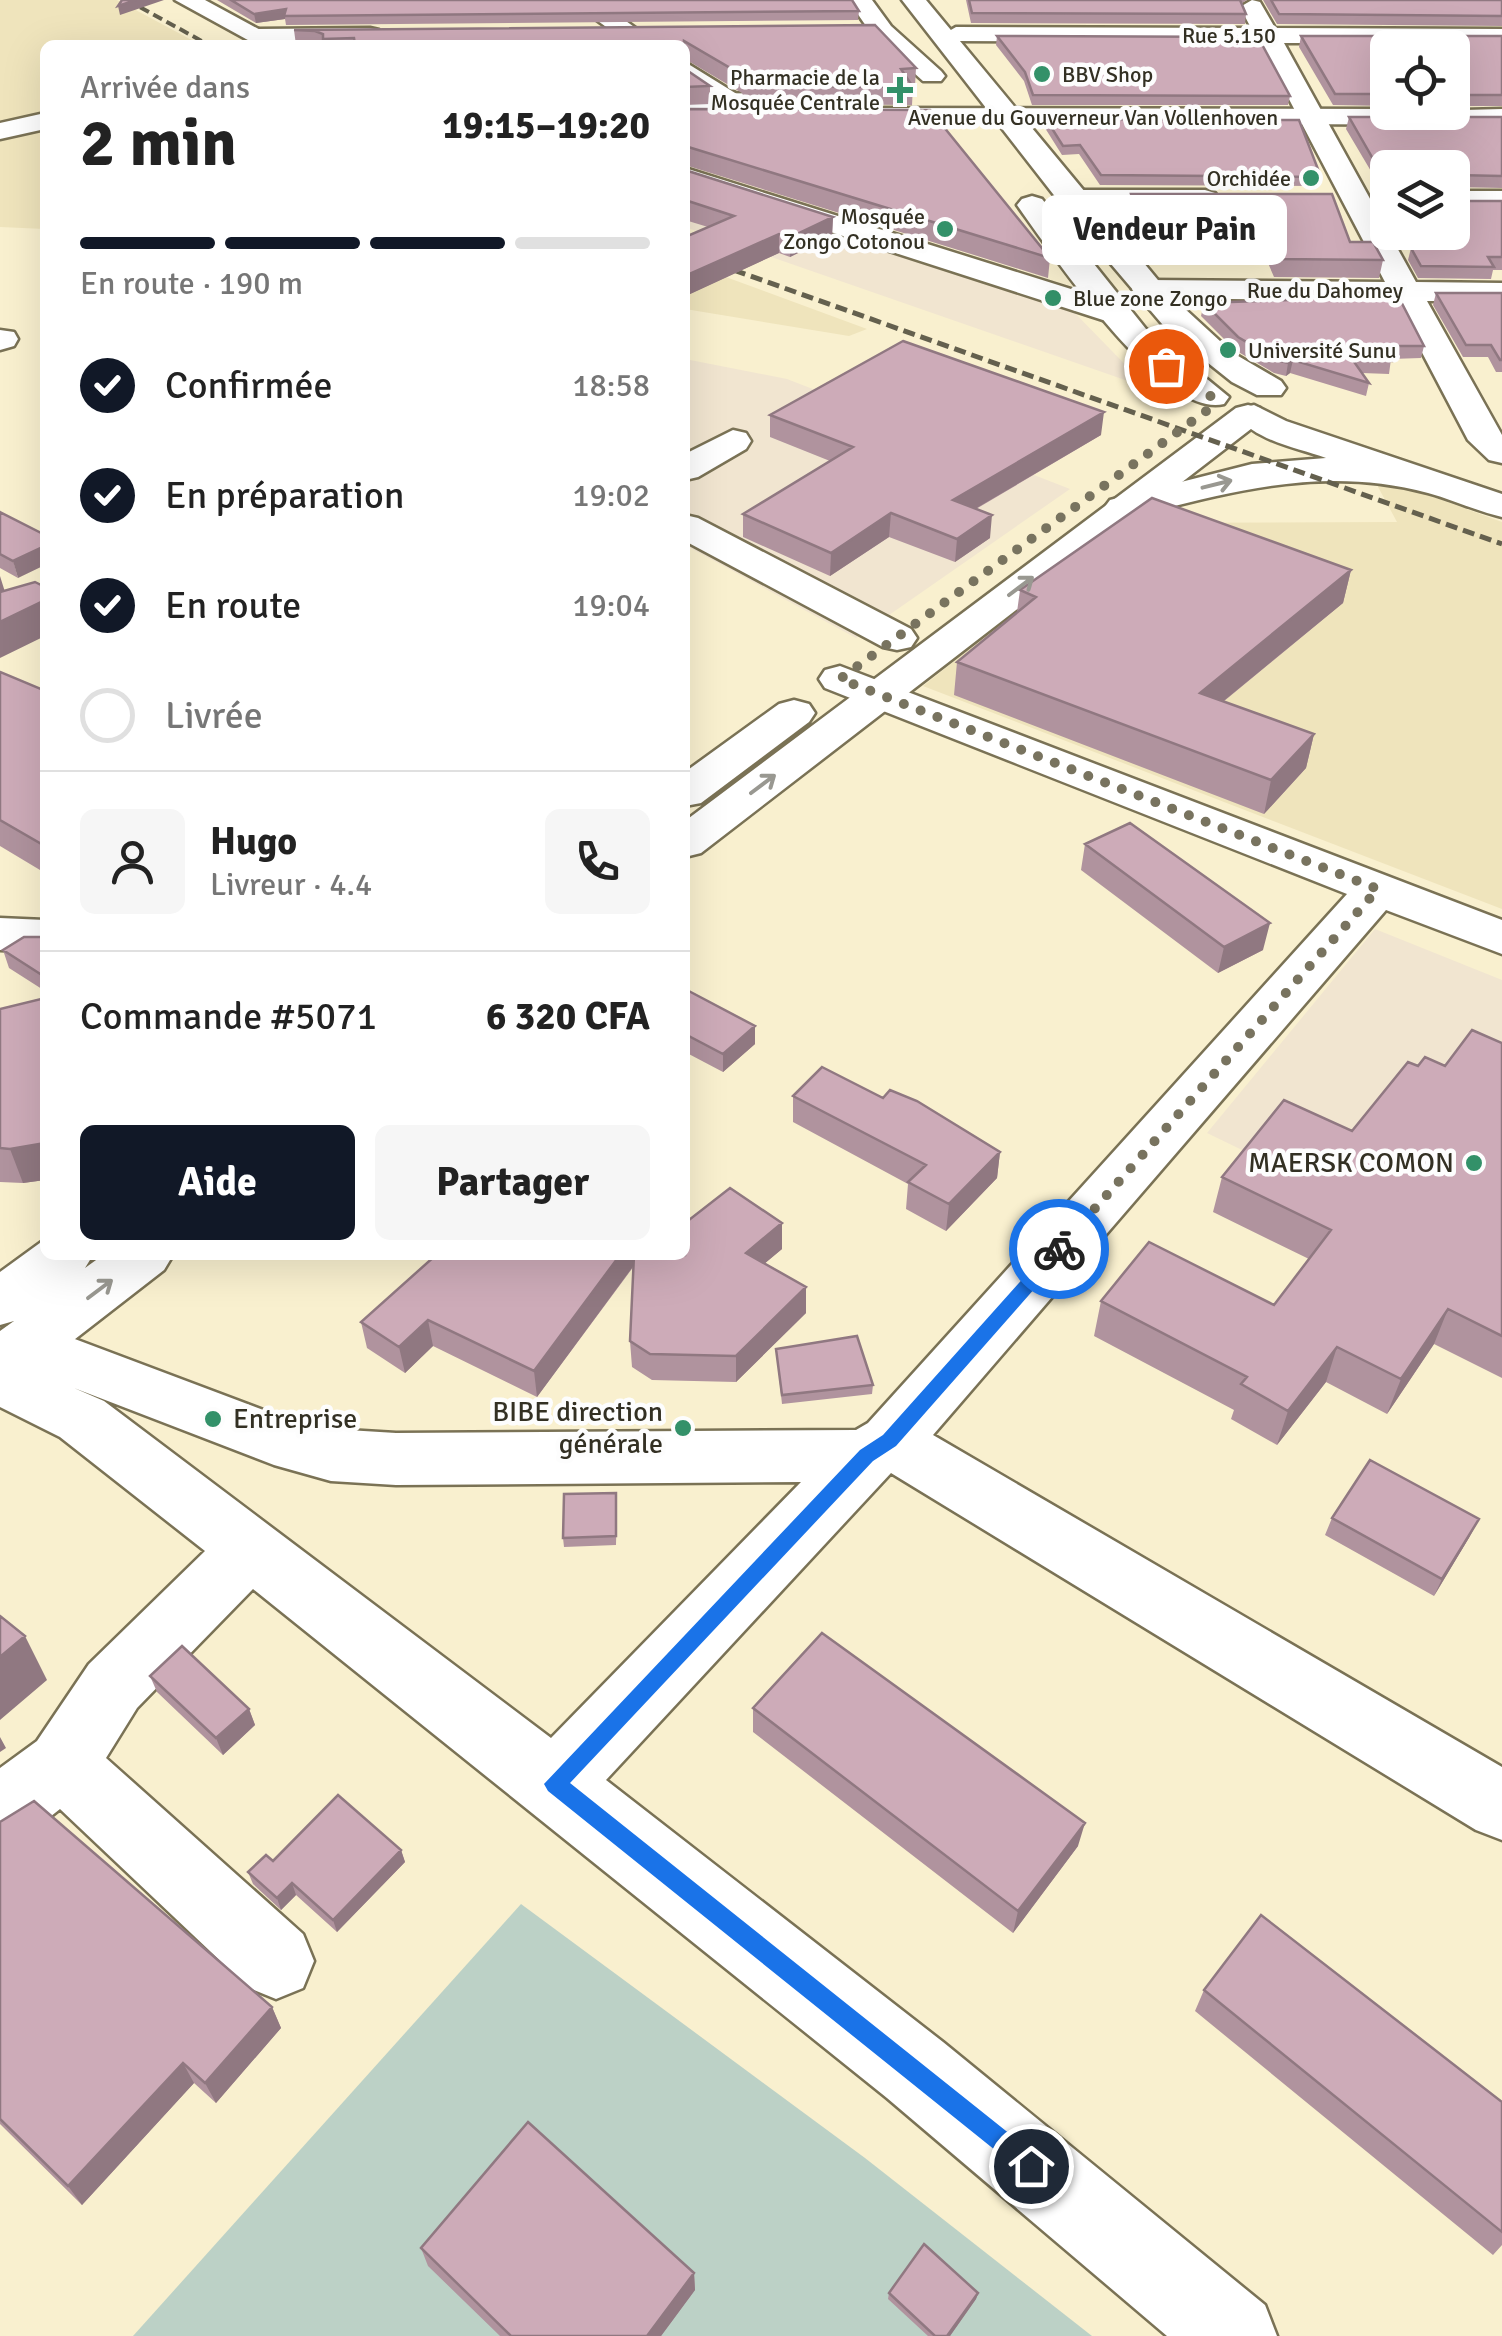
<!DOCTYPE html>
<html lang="fr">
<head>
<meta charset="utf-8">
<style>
	:root { --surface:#fff; --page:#f6f6f6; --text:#222; --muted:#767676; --line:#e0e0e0; --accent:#111827 }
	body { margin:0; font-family:Signika,sans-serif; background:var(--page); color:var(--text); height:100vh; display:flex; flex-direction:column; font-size:38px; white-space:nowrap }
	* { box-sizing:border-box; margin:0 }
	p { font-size:32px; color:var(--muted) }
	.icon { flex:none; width:55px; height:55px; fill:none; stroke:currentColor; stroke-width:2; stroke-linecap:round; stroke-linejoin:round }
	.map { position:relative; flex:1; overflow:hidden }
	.side { position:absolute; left:40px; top:40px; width:650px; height:1220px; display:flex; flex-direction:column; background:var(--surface); border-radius:15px; box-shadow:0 10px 40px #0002 }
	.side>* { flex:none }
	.buttons { position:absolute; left:1370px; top:30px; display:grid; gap:20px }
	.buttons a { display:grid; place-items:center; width:100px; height:100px; border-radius:15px; background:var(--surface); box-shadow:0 10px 40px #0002; font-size:50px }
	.pin { position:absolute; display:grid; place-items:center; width:85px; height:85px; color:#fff; margin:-42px; border:5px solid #fff; border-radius:50%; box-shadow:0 2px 10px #0007 }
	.courier { position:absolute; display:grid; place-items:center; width:100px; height:100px; margin:-50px; border:8px solid #1a73e8; border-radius:50%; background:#fff; color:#222; box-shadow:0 2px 12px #0007 }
	.bubble { position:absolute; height:70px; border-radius:15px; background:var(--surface); box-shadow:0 10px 40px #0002; font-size:32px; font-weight:700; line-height:70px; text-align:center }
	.head em { font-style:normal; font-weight:700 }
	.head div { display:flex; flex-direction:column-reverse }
	.head { display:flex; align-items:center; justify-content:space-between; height:170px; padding:0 40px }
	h1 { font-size:65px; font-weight:700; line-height:75px }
	.bar { display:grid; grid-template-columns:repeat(4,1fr); gap:15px 10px; align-content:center; height:120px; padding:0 40px }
	.bar i { height:12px; border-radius:8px; background:var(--line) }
	.bar .on { background:var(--accent) }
	.bar p { grid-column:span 4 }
	.line { display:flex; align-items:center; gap:25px; padding:0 40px; border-top:2px solid var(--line) }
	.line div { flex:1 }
	.round { display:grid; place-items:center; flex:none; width:105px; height:105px; border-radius:15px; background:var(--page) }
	ol { padding:0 40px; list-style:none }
	li { display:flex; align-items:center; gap:30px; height:110px }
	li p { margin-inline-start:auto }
	li .icon { padding:10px; border-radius:50%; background:var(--accent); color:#fff; stroke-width:4 }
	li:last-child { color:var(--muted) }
	li i { width:55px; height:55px; border:5px solid var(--line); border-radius:50% }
	.action { display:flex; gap:20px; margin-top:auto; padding:20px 40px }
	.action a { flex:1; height:115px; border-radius:15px; background:var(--accent); color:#fff; font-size:40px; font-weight:700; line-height:115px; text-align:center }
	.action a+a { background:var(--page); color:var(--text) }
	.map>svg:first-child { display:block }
	.commercial { fill:#f1e5d0 }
	.built { fill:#efe4bc }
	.green { fill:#bcd1c6 }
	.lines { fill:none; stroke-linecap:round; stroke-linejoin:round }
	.minor-casing { stroke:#7a7255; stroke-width:5 }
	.major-casing { stroke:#7a7255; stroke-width:5 }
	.highway-casing { stroke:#7a7255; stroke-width:5 }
	.minor { fill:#fff; fill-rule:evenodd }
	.major { fill:#fff; fill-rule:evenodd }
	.highway { fill:#fff; fill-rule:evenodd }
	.rail-far1 { stroke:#64604e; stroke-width:4; stroke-dasharray:10 5; stroke-linecap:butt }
	.rail { stroke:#64604e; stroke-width:5; stroke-dasharray:12 6; stroke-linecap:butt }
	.wall { fill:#b0939e }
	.shaded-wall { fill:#907881 }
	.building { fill:#cdabb8; stroke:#907881; stroke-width:2.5 }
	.oneway { stroke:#999891 }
	.route { fill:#1a73e8 }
	.done { stroke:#78735f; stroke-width:10; stroke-dasharray:0 18 }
	.poi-dot { fill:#339169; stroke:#fdfdfd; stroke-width:4 }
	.labels { text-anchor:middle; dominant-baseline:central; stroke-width:9; stroke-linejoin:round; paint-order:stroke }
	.far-street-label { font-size:22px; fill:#333023; stroke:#fdfdfd }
	.far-poi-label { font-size:22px; fill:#333023; stroke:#fdfdfd; text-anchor:start }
	.poi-label { font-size:28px; fill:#333023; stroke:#fdfdfd; text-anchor:end }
</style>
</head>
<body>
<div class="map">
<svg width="1502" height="2336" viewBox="0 0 1502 2336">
	<rect width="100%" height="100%" fill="#f9f0cf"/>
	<path class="commercial" d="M685 184 1071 309 1148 388 685 227Z
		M685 359 787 379 1070 489 856 638 685 545Z
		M1375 929 1502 980V1276L1207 1133Z"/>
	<path class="built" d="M0 0H117L201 45H45V229L0 227Z
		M685 262 867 329 849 336 685 309Z
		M1371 474 1502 522V909L923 686 1128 523 1397 522Z"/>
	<path class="green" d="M521 1904 865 2158 1092 2336H133Z"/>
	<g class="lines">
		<g class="minor-casing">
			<path id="minor" d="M569 0H597L659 45H631Z
				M848 0H872L891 26 941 71 945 76 941 81H923L873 36Z
				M1252 0 1260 2 1275 28 1502 29V43H1284L1416 282 1502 283V301H1427L1502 435V463L1489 460 1468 440 1395 301 1148 298 1137 296 1132 289 1137 282 1148 280 1385 282 1259 42 956 41 944 34 956 27 1251 28 1240 7Z
				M370 28 379 30 382 35 379 40 258 43 246 36 258 29Z
				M685 62 740 96 744 102 740 108H722L685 82Z
				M45 113V129L0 139V123Z
				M685 168 1125 306 1130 313 1125 320H1103L685 185Z
				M1072 190H1205L1215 193 1219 199 1215 205 1205 208 1062 205 1058 199 1062 193Z
				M1452 191H1502V209H1452Z
				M0 330 14 332 18 339 14 346 0 350Z
				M733 430 746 433 751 441 746 449 698 477 685 480V454Z
				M685 515 698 518 911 629 917 638 911 647 897 650 883 647 685 541Z
				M840 666 1502 920V954L1386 910 933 1435 1502 1767V1840L1476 1830 891 1473 606 1780 943 2042 1265 2305 1277 2336H1167L887 2098 253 1589 137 1708 106 1758 303 1934 314 1961 303 1988 276 1999 249 1988 60 1809 26 1836 0 1846V1768L37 1741 89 1664 205 1551 60 1437 0 1407V1356L4 1357 0 1339 6 1327 27 1321 282 1417 331 1429 396 1433 856 1430 868 1423 1347 894 825 688 819 679 825 670ZM74 1388 274 1465 331 1481 396 1485 801 1482 551 1738 104 1401Z
				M0 918 45 920V952L0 950Z"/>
		</g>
		<g class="major-casing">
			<path id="major" d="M175 0H205L288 45H257Z
				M685 93 820 94 833 102 820 110 685 109Z
				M863 108 1388 109V112L1502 109V125L854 122 850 116 854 110Z
				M1248 405 1260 408 1265 415 1260 422 701 853 685 857V821L1236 408Z
				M794 700 809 704 815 713 809 722 701 803 685 806V772L779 704Z
				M44 1240 45 1255H93L85 1268 103 1255H173L164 1270 21 1381 0 1388V1331L14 1321 0 1325V1272Z"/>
		</g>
		<g class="highway-casing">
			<path id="highway" d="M902 0H926L1172 297 1233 353 1281 381 1286 388 1281 395H1257L1232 382 1168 331 1071 217Z
				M1032 196 1042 199 1146 329 1229 397 1224 404C1163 420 1050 251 1017 205L1022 199Z
				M1254 405 1286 421 1502 494V517C1477 511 1453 500 1428 493 1321 464 1226 493 1123 519L1110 516 1104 508 1110 500 1252 464 1326 458C1298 448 1255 441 1237 415L1242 408Z"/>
		</g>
		<use href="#minor" class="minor"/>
		<use href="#major" class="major"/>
		<use href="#highway" class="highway"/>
		<path class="rail-far1" d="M127 0 209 45
			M685 253 707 261"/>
		<path class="rail" d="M700 258 1502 544"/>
	</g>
	<path class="wall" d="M217 0H852L859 11 858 20 286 25 285 19 256 23Z
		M966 0H1247L1242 3 1246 14 1245 24 971 23Z
		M1263 0H1502V26L1277 24Z
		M875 25 916 68 915 86H913L912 105 747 104 742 93 685 59V45H296L294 30Z
		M997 36 1290 96 1288 105H1032L1024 81 996 45Z
		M1301 36H1502V106H1452V48H1388V106L1333 105 1299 47Z
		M685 69 710 86V104L685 105Z
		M685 109 1050 258 1048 278 685 165Z
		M1349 117H1502V188L1452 187V168H1388V187L1378 183 1346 129Z
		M1046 119 1321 177 1319 186 1100 185 1079 154 1062 155 1045 128Z
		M685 170 833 217 832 236 790 257 779 253 685 296V237L708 227 685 220Z
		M1131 194 1350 242 1383 260 1379 278 1274 277 1259 242 1138 241 1129 212Z
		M1455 201H1502V270H1493L1491 279 1418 278 1408 260 1411 248H1416L1408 232H1452Z
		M1287 291 1424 346 1421 358 1391 359 1389 374 1362 373 1369 383 1366 396 1290 373 1286 376 1274 373 1235 350 1201 316 1204 303 1285 300Z
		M1436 293H1502V372H1496L1488 357H1463L1433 305Z
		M770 415 1101 435 976 509 990 538 955 562 889 537 830 576 743 537V514L830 461 770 437Z
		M0 512 18 578 0 568Z
		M1351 570 1343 603 1223 702 1314 734 1306 768 1264 814 954 695 957 662 1017 612 1020 590Z
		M0 672 43 690 45 689V873L0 846Z
		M1085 844 1263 950 1218 973 1081 870Z
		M45 928V991L9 968 3 950 42 937Z
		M685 989 755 1026V1044L723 1072 685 1052Z
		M45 998V1180L23 1183 0 1182V1009Z
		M1502 1043V1378L1434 1344 1387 1414 1326 1382 1277 1445 1231 1419 1234 1410 1094 1336 1101 1301 1274 1305 1309 1259 1213 1212 1222 1177 1352 1131 1418 1066H1445Z
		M793 1096 883 1098 1000 1152 997 1178 946 1231 906 1209 908 1184 793 1122Z
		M782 1223V1249L765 1263 806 1287V1313L736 1382 652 1380 632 1367 630 1341 634 1266 537 1397 433 1346 405 1373 367 1348 361 1322 431 1259 424 1255H685Z
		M776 1349 873 1385 872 1394 782 1404Z
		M617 1502 616 1545 564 1547 563 1538Z
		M1332 1518 1470 1536 1434 1596 1325 1535Z
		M150 1676 249 1709 255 1725 223 1755 157 1692Z
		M753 1708 1078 1846 1013 1933 753 1732Z
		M0 1822 272 2007 281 2028 216 2103 194 2083 82 2205 0 2124Z
		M401 1850 405 1862 337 1932 296 1895 281 1910 253 1884 248 1872 273 1861Z
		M1204 1990 1502 2102V2245L1493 2255 1195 2011Z
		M421 2248 694 2273 695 2290 661 2336H500L428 2266Z
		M889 2293H978L976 2299 950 2336H928L888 2299Z"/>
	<path class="shaded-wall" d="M136 0H164L120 15 118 6Z
		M286 9 285 19 256 23 254 14Z
		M833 217 832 236 790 257 791 237Z
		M779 234V253L686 296 685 276Z
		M1293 360 1290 373 1286 376 1288 363Z
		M1104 412 1101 435 951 523 953 500Z
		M891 513 889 537 830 576 831 553Z
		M992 515 990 538 955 562 957 539Z
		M45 546V565L18 578 13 561Z
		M1351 570 1343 603 1193 726 1200 693Z
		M0 576 5 592 0 596Z
		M45 600V636L0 658V622Z
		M1314 734 1306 768 1264 814 1271 780Z
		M1270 923 1263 950 1218 973 1224 947Z
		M755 1026V1044L723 1072V1054Z
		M45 1143V1180L23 1183 10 1149Z
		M1000 1152 997 1178 946 1231 949 1204Z
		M782 1223V1249L746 1279V1253Z
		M620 1255H636L637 1261 537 1397 534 1371Z
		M806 1287V1313L736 1382V1356Z
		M1448 1309 1434 1344 1387 1414 1401 1379Z
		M428 1320 433 1346 405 1373 399 1347Z
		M1337 1347 1326 1382 1277 1445 1288 1411Z
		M1479 1519 1470 1536 1434 1596 1442 1579Z
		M25 1636 47 1680 0 1720V1657Z
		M249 1709 255 1725 223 1755 216 1738Z
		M0 1737 6 1748 0 1752Z
		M1085 1823 1078 1846 1013 1933 1018 1911Z
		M401 1850 405 1862 337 1932 333 1920Z
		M292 1883 296 1895 281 1910 277 1898Z
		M272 2007 281 2028 216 2103 205 2083Z
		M183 2063 194 2083 82 2205 68 2186Z
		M694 2273 695 2290 661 2336H647Z
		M978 2293 976 2299 950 2336H947Z"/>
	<path class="building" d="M122 0H136L118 6Z
		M231 0H852L859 11 284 16 286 9 254 14Z
		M969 0H1240L1246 14 972 13Z
		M1271 0H1502V16L1279 14Z
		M875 25 916 68 901 69 913 87 747 86 742 75 684 41V45H355L354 38 323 39V34L315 31 294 30Z
		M997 36 1258 37 1290 96 1033 95 1025 72Z
		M1301 36H1502V95H1452V48H1388V94H1335Z
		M685 69 710 86 685 87Z
		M685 109 930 110 1050 258 685 146Z
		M1349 117H1502V176L1455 175 1452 178V168H1388V174L1380 171Z
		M1046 119 1299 120 1321 177 1101 175 1080 145 1063 146Z
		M685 170 833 217 791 237 779 234 685 276V237L734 216 685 200Z
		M1131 194H1332L1350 242H1373L1383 260 1277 259 1262 224 1140 223Z
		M1452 198 1455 201H1502V257H1488L1494 267 1421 266 1411 248H1425L1417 232H1452Z
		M1287 291 1396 292 1424 346H1389L1392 361 1352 359 1369 383 1293 360 1288 363 1277 360 1238 337 1204 303 1288 300Z
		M1436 293H1502V360H1500L1491 345H1466Z
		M903 341 1104 412 953 500 992 515 957 539 891 513 831 553 743 514 853 447 770 415Z
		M1152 498 1351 570 1200 693 1314 734 1271 780 957 662 1036 597 1020 590Z
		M0 512 45 535V546L13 561 0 554Z
		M35 582 45 587V600L0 622V592Z
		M0 672 43 690 45 689V846L0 820Z
		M1130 823 1270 923 1224 947 1085 844Z
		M43 927 45 928V977L3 950 24 937H42Z
		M685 989 755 1026 723 1054 685 1034Z
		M45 998V1143L10 1149 0 1148V1009Z
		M1472 1030 1502 1043V1336L1448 1309 1401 1379 1337 1347 1288 1411 1241 1384 1247 1377 1101 1301 1149 1242 1274 1305 1331 1230 1222 1177 1284 1100 1352 1131 1408 1062 1418 1066 1425 1057 1445 1066Z
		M822 1067 883 1098 890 1090 917 1101 1000 1152 949 1204 908 1182 926 1165 793 1096Z
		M730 1188 782 1223 746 1253 806 1287 736 1356 650 1354 630 1341 634 1255H685V1223Z
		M436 1255H620L534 1371 428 1320 399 1347 361 1322Z
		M857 1336 873 1385 782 1395 776 1349Z
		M1370 1460 1479 1519 1442 1579 1332 1518Z
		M616 1493V1536L563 1538 564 1494Z
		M0 1616 25 1636 0 1657Z
		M822 1633 1085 1823 1018 1911 753 1708Z
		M182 1646 249 1709 216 1738 150 1676Z
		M338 1795 401 1850 333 1920 292 1883 277 1898 248 1872 266 1855 273 1861Z
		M34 1801 272 2007 205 2083 183 2063 68 2186 0 2119V1822Z
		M1261 1915 1502 2102V2232L1204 1990Z
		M528 2122 694 2273 647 2336H511L421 2248Z
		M924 2244 978 2293 947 2336H935L889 2293Z"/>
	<defs><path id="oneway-shaft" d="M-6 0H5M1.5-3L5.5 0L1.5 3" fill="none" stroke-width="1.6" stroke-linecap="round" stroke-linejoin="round" transform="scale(2.5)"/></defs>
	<g class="oneway">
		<use href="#oneway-shaft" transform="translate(1217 484) rotate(-14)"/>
		<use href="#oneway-shaft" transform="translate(1021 586) rotate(-37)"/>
		<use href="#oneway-shaft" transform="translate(763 784) rotate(-37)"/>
		<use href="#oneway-shaft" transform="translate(100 1289) rotate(-37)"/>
	</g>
	<path class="route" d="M1059 1243 1067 1249 1065 1254 896 1446 873 1461 570 1783 1040 2158 1043 2166 1040 2175 1031 2179 548 1791 544 1784 860 1450 883 1435 1053 1245Z"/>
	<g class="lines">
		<path class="done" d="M1059 1249 1378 889 840 679 1209 409 1212 397 1166 366"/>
	</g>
	<g class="poi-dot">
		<circle cx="1042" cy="74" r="10"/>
		<path d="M895 75h10v10h10v10h-10v10h-10v-10h-10v-10h10z"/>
		<circle cx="1311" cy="178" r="10"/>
		<circle cx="945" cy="229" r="10"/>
		<circle cx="1053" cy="298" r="10"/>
		<circle cx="1228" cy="350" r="10"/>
		<circle cx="1474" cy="1163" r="10"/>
		<circle cx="213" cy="1419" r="10"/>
		<circle cx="683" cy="1428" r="10"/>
	</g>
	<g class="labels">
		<g class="far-street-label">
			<text x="1229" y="35">Rue 5.150</text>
			<text x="1093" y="117">Avenue du Gouverneur Van Vollenhoven</text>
			<text x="1325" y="290">Rue du Dahomey</text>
		</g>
		<g class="far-poi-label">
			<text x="1062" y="74">BBV Shop</text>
			<text x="880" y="77" text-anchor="end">Pharmacie de la<tspan x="880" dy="25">Mosquée Centrale</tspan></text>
			<text x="1291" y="178" text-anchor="end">Orchidée</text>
			<text x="925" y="216" text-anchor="end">Mosquée<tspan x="925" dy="25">Zongo Cotonou</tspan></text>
			<text x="1073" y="298">Blue zone Zongo</text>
			<text x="1248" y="350">Université Sunu</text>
		</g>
		<g class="poi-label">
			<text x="1454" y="1163">MAERSK COMON</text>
			<text x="663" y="1412">BIBE direction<tspan x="663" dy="32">générale</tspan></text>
			<text x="233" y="1419" text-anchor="start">Entreprise</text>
		</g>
	</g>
</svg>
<div class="buttons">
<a><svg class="icon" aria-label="locate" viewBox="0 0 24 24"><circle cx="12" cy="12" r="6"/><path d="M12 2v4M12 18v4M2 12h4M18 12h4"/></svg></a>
<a><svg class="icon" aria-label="layers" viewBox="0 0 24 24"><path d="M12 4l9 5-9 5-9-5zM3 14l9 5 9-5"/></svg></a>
</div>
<div class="pin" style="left:1166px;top:366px;background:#ea580c"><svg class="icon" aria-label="bag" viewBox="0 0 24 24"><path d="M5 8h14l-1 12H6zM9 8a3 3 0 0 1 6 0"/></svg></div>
<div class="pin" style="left:1031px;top:2166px;background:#1f2937"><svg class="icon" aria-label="home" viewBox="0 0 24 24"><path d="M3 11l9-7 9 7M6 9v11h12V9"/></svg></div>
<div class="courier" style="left:1059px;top:1249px"><svg class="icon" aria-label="bike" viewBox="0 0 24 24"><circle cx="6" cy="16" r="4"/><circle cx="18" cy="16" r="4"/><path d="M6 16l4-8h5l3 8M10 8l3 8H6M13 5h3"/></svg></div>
<div class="bubble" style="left:1042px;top:195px;width:245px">Vendeur Pain</div>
<section class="side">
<div class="head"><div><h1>2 min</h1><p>Arrivée dans</p></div><em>19:15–19:20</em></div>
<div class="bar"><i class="on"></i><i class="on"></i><i class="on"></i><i></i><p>En route · 190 m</p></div>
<ol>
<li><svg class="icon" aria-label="check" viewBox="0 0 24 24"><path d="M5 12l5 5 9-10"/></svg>Confirmée<p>18:58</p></li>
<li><svg class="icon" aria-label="check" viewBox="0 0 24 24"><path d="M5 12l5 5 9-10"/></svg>En préparation<p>19:02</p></li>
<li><svg class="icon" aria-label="check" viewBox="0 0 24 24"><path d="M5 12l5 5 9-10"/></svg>En route<p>19:04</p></li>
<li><i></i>Livrée</li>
</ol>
<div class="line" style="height:180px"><a class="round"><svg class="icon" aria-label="person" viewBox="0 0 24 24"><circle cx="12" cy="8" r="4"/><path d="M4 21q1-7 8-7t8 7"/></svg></a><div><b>Hugo</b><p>Livreur · 4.4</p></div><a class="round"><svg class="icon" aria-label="phone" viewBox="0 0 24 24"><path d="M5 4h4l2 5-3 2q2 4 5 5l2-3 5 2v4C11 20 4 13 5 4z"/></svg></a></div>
<div class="line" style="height:130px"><div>Commande #5071</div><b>6 320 CFA</b></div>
<div class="action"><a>Aide</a><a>Partager</a></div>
</section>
</div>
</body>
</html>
